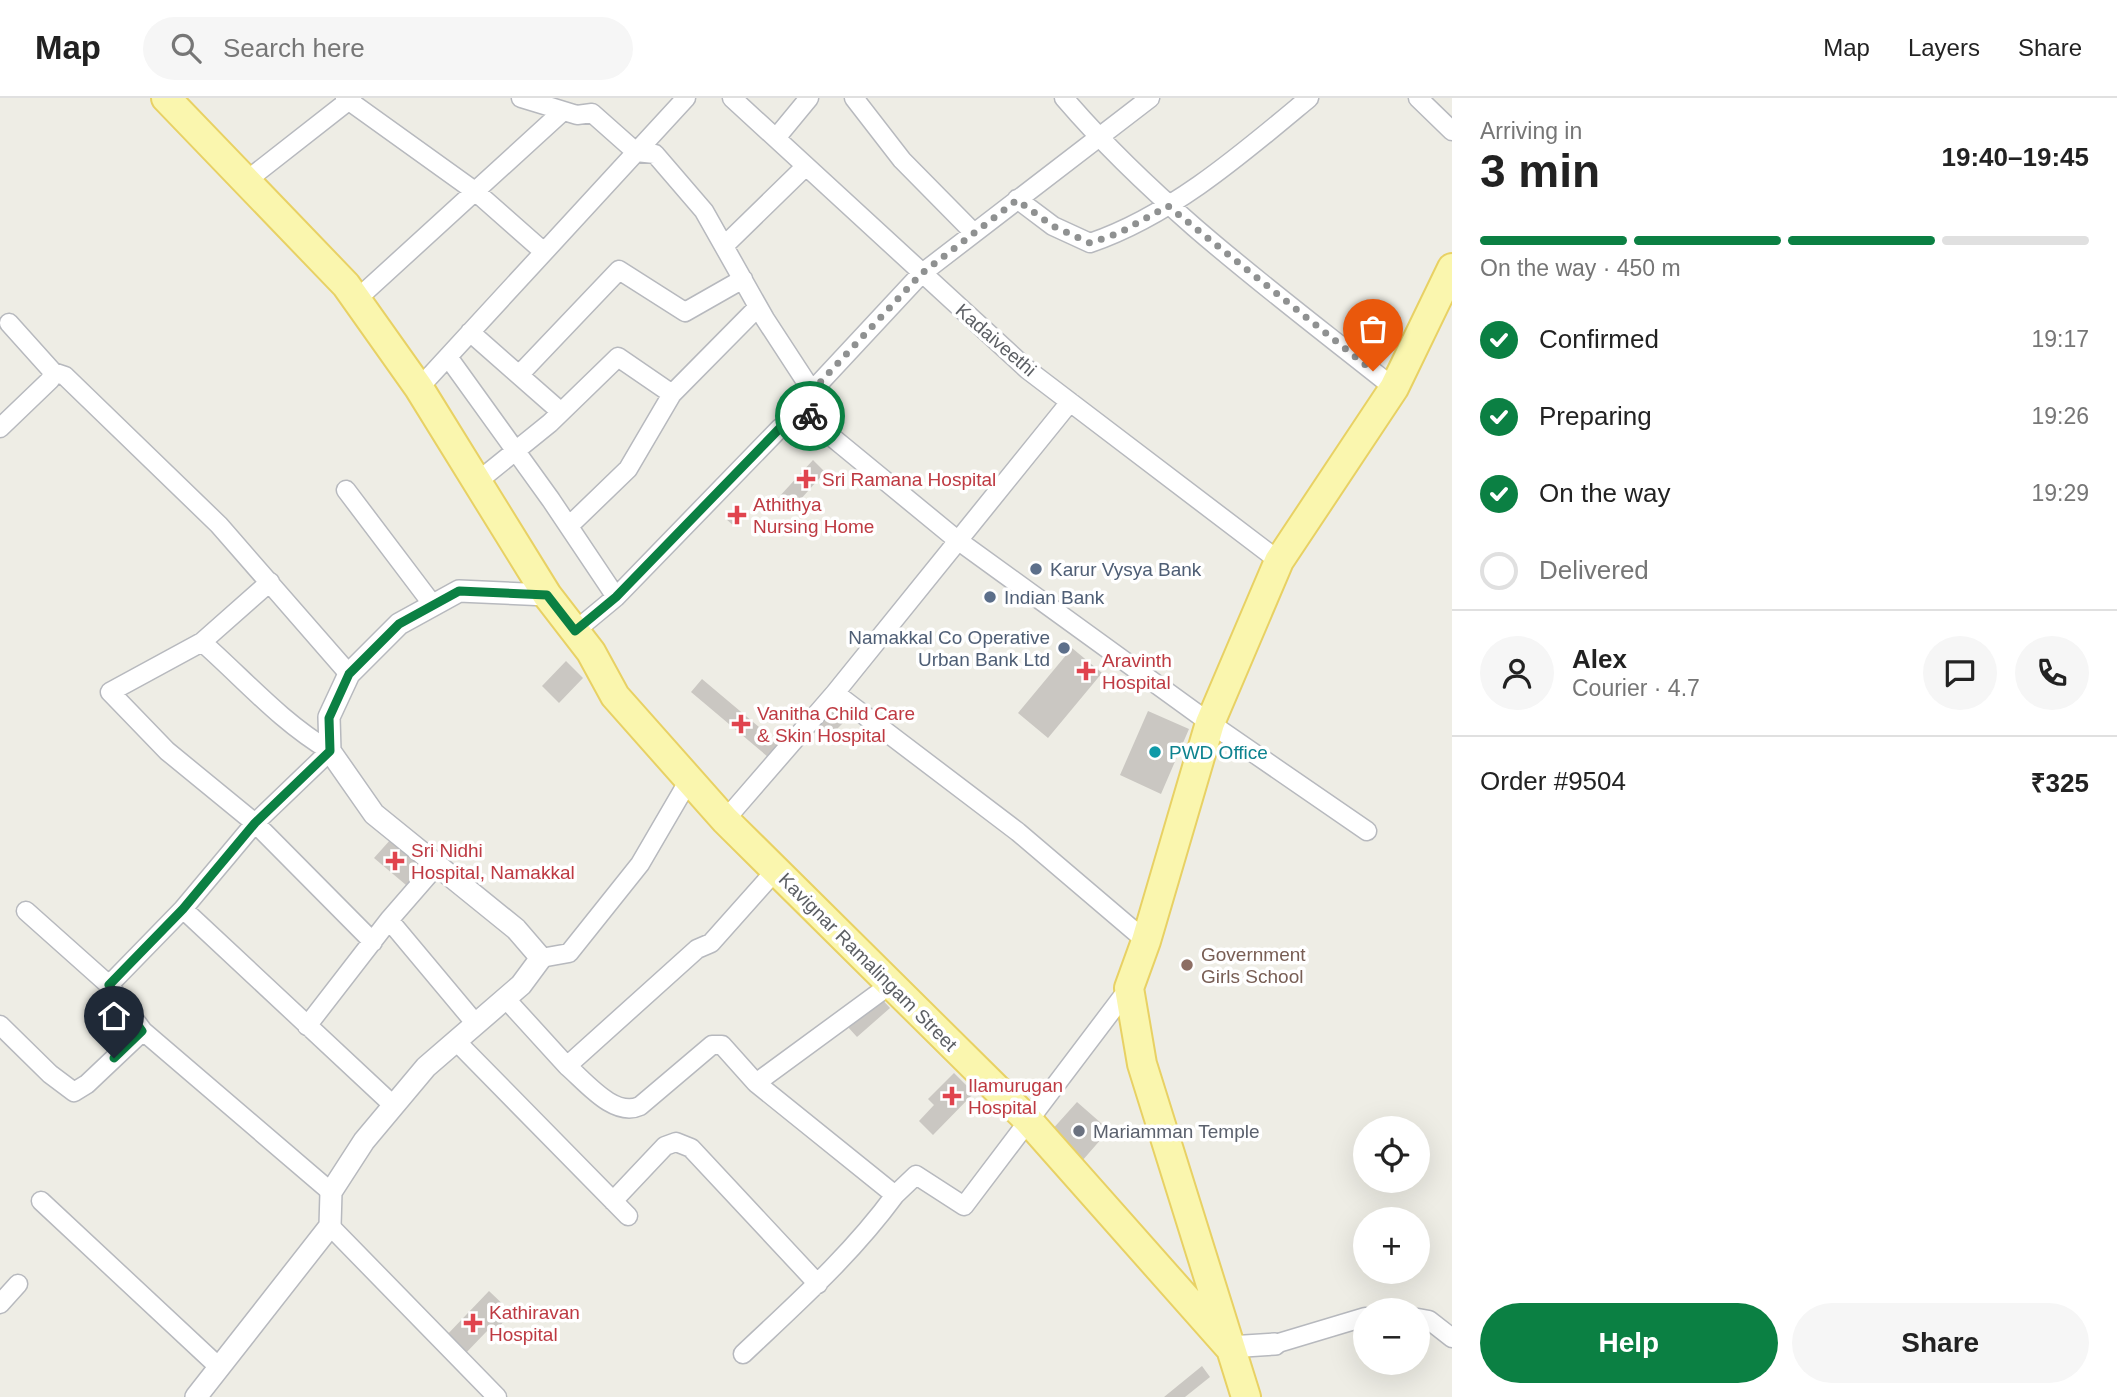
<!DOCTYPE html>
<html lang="en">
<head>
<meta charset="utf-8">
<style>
	:root { --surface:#fff; --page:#f6f6f6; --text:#222; --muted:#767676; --line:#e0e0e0; --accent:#0b8043 }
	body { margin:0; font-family:Arial,sans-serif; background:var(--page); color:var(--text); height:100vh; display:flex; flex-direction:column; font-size:26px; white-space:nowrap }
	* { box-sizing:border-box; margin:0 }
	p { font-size:23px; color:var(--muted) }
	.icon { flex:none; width:38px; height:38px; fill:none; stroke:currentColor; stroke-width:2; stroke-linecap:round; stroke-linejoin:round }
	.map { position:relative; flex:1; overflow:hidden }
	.drawer { display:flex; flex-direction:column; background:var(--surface); width:665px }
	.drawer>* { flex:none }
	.buttons { position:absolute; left:1353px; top:1018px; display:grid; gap:14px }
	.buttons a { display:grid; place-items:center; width:77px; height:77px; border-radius:50%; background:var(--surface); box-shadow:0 7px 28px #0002; font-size:35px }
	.pin { position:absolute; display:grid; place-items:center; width:60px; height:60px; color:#fff; margin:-72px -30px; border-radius:50% 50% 50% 0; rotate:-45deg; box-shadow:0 0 7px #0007 }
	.pin .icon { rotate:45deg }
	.courier { position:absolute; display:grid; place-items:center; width:70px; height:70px; margin:-35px; border:5px solid #0b8043; border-radius:50%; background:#fff; color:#222; box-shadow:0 2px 9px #0007 }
	.headline em { font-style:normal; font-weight:700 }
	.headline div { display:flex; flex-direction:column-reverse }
	.headline { display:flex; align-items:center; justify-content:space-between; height:119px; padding:0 28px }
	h1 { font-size:46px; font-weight:700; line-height:52px }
	.bar { display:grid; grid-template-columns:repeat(4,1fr); gap:10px 7px; align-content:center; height:84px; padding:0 28px }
	.bar i { height:9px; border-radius:5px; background:var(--line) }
	.bar .current { background:var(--accent) }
	.bar p { grid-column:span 4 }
	.line { display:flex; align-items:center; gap:18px; padding:0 28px; border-top:2px solid var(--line) }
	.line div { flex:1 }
	.round { display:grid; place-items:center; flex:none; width:74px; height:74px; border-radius:37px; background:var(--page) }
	ol { padding:0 28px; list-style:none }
	li { display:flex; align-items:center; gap:21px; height:77px }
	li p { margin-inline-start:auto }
	li .icon { padding:7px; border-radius:50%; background:var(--accent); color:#fff; stroke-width:4 }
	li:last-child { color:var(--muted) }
	li i { width:38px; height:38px; border:4px solid var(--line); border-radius:50% }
	.cta { display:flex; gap:14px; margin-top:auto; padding:14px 28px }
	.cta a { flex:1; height:80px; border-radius:42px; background:var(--accent); color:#fff; font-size:28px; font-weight:700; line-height:80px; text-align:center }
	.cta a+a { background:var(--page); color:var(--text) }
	header { display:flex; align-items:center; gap:42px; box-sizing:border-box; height:98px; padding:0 35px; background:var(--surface); border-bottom:2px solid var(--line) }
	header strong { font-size:33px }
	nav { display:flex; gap:38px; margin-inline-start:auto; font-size:24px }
	.search { width:490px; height:63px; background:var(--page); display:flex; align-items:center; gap:18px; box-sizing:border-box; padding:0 24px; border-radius:38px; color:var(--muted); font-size:26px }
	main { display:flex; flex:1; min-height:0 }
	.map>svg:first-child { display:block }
	.building { fill:#cac7c2 }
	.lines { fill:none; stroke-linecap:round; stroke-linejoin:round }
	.minor-casing { stroke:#b7b9be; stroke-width:21 }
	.tertiary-casing { stroke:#b7b9be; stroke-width:24 }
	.primary-casing { stroke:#e8d164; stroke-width:32 }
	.minor { stroke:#fff; stroke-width:18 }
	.tertiary { stroke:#fff; stroke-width:21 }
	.primary { stroke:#faf6ae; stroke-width:28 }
	.done { stroke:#8f9191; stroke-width:7; stroke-dasharray:0 12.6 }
	.route { stroke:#0b8043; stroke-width:9 }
	.health-dot { fill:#e0444e; stroke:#fff; stroke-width:2.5 }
	.service-dot { fill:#5c6f8a; stroke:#fff; stroke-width:2.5 }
	.culture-dot { fill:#0f9aa8; stroke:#fff; stroke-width:2.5 }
	.education-dot { fill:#8d6e63; stroke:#fff; stroke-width:2.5 }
	.worship-dot { fill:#6b7280; stroke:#fff; stroke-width:2.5 }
	.labels { text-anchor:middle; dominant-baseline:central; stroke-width:7; stroke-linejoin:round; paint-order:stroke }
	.street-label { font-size:19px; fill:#5c5f64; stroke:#fff }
	.health-label { font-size:19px; fill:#be3a42; stroke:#fff; text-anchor:start }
	.service-label { font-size:19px; fill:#4e5e75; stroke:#fff; text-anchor:start }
	.culture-label { font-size:19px; fill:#0d838f; stroke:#fff; text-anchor:start }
	.education-label { font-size:19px; fill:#785e54; stroke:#fff; text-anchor:start }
	.worship-label { font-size:19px; fill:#5b616d; stroke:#fff; text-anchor:start }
</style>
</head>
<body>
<header>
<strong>Map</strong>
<div class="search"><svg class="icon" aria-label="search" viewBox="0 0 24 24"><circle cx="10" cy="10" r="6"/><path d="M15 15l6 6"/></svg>Search here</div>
<nav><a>Map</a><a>Layers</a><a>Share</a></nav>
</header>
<main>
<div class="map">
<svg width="1452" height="1299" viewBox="0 0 1452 1299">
	<rect width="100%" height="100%" fill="#eeede5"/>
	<path class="building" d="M813 362 825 374 791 412 778 400Z
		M736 409 744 416 734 428 726 421Z
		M1072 550 1102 575 1048 640 1018 615Z
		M566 563 583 580 559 605 542 588Z
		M702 581 779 646 768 659 691 594Z
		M831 605 848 620 830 638 814 622Z
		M1148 613 1189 631 1161 696 1120 677Z
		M391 741 423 768 406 787 374 760Z
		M879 898 890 910 857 939 847 928Z
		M954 975 974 995 933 1037 919 1023 934 1007 928 1001Z
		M1077 1004 1109 1032 1082 1063 1050 1034Z
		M489 1193 512 1215 491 1237 487 1233 463 1258 444 1240Z
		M1202 1268 1210 1279 1185 1299H1164Z"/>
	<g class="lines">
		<g class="minor-casing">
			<path id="minor" d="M345 0 476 94 544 154
				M521 0 577 17 592 15 636 54 655 56 704 113 765 221 812 293
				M732 0 1028 272 1279 463
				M854 0 902 62 974 135
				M1064 0C1160 112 1280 199 1394 290
				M1418 0 1452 33
				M776 40 809 0
				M246 83 352 0
				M1017 101 1053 128 1090 145C1172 117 1243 55 1309 0
				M724 148 806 68
				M356 202 563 13
				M9 225 53 274 65 278 219 427 349 576
				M470 234 561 314
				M448 259 551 402 616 499
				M519 277 619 172 685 214 743 181
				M419 290 686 0
				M810 321 812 293 921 176 1150 0
				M0 330 50 282 53 274
				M477 384 550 325 618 259 672 296
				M346 392 433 507
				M569 428 628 371 672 296 758 209
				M270 484 202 544 110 594 167 653 255 725 373 844
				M575 533 616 499 780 330 810 321 956 441 1210 625 1367 733
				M835 595 1018 734 1146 843
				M725 722 835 595 1070 304
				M436 768 389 822 476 926
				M183 811 394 1008
				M26 813 109 887 143 933 331 1094
				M541 860 569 855 640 766 689 682
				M109 887 183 811 255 725 330 653C280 623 246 583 202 544
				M505 900 567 968 697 851 711 845 776 772
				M0 927 50 976 74 994 87 986 143 933
				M307 928 389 822
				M456 943 628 1118
				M567 968C586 984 614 1020 640 1008L712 947H722L756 985
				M895 1097 916 1077 964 1108 1129 890
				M41 1103 220 1270
				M613 1103 665 1048 676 1044 691 1050 818 1186
				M330 1128 497 1299
				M0 1206 18 1186
				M1418 1220 1429 1222 1452 1240
				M1275 1246 1365 1219
				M743 1256C797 1205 851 1157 895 1097L756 985 891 886"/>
		</g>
		<g class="tertiary-casing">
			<path id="tertiary" d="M1229 1249 1275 1246
				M196 1299 330 1128 331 1094 364 1043 426 969 521 887 541 860 516 831 374 716 330 653 329 619 349 576 399 526 459 493 547 497"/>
		</g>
		<g class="primary-casing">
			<path id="primary" d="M166 0 346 187 419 290 547 497 591 554 615 598 725 722 1027 1021 1229 1249
				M1246 1299 1142 966 1129 890 1146 843 1210 625 1279 463 1394 290 1452 170"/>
		</g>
		<use href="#minor" class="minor"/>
		<use href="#tertiary" class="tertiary"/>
		<use href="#primary" class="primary"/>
	</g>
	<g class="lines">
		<path class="done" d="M810 318 812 293 921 176 1017 102 1053 128 1090 145 1119 135 1168 108 1373 273"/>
		<path class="route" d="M114 960 142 933 109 887 183 811 255 725 330 653 329 620 349 576 399 526 459 493 547 497 575 533 616 499 780 330 810 321V318"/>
	</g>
	<g class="health-dot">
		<path d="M802.5 370.5h7v7h7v7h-7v7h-7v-7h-7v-7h7z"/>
		<path d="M733.5 406.5h7v7h7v7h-7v7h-7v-7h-7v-7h7z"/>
		<path d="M1082.5 562.5h7v7h7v7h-7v7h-7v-7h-7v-7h7z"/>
		<path d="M737.5 615.5h7v7h7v7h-7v7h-7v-7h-7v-7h7z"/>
		<path d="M391.5 752.5h7v7h7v7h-7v7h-7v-7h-7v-7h7z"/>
		<path d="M948.5 987.5h7v7h7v7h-7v7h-7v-7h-7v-7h7z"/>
		<path d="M469.5 1214.5h7v7h7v7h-7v7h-7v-7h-7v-7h7z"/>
	</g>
	<g class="service-dot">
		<circle cx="1036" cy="471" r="7"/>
		<circle cx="990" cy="499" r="7"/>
		<circle cx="1064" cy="550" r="7"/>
	</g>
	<circle class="culture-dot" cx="1155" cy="654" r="7"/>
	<circle class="education-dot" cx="1187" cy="867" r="7"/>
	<circle class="worship-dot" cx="1079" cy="1033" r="7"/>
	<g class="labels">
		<g class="street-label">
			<text transform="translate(996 242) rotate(41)">Kadaiveethi</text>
			<text transform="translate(868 864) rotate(45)">Kavignar Ramalingam Street</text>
		</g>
		<g class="health-label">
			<text x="822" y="381">Sri Ramana Hospital</text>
			<text x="753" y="406">Athithya<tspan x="753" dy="22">Nursing Home</tspan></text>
			<text x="1102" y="562">Aravinth<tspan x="1102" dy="22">Hospital</tspan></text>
			<text x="757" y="615">Vanitha Child Care<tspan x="757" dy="22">&amp; Skin Hospital</tspan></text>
			<text x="411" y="752">Sri Nidhi<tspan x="411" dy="22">Hospital, Namakkal</tspan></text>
			<text x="968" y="987">Ilamurugan<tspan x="968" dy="22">Hospital</tspan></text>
			<text x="489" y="1214">Kathiravan<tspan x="489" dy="22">Hospital</tspan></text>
		</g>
		<g class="service-label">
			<text x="1050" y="471">Karur Vysya Bank</text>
			<text x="1004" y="499">Indian Bank</text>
			<text x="1050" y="539" text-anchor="end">Namakkal Co Operative<tspan x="1050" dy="22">Urban Bank Ltd</tspan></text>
		</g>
		<g class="culture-label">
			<text x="1169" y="654">PWD Office</text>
		</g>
		<g class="education-label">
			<text x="1201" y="856">Government<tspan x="1201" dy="22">Girls School</tspan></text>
		</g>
		<g class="worship-label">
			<text x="1093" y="1033">Mariamman Temple</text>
		</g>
	</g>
</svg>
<div class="buttons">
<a><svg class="icon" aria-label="locate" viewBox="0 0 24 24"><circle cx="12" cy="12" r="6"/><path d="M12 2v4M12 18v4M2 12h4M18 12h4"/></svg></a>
<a>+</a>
<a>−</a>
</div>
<div class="pin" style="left:1373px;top:273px;background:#ea580c"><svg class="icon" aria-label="bag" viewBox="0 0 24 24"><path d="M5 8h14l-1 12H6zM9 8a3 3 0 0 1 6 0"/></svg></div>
<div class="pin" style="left:114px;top:960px;background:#1f2937"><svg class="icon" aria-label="home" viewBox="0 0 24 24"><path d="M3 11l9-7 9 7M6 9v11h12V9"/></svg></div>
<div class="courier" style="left:810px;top:318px"><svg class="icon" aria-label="bike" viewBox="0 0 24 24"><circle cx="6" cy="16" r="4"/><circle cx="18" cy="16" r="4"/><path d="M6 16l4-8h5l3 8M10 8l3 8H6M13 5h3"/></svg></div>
</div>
<section class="drawer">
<div class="headline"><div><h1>3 min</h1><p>Arriving in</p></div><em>19:40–19:45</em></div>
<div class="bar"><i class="current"></i><i class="current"></i><i class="current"></i><i></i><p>On the way · 450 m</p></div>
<ol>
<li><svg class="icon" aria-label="check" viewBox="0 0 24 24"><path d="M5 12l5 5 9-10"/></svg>Confirmed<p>19:17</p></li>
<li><svg class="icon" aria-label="check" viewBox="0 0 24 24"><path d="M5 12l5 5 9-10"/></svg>Preparing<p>19:26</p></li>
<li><svg class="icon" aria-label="check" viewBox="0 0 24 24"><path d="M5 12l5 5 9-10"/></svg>On the way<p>19:29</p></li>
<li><i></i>Delivered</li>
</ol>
<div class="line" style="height:126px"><a class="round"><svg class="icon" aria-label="person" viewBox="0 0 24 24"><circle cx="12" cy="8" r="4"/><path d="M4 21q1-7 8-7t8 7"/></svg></a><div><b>Alex</b><p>Courier · 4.7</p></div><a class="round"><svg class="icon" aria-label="chat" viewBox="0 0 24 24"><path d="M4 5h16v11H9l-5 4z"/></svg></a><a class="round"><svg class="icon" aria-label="phone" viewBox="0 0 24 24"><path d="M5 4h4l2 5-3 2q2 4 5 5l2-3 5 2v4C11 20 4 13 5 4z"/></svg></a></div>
<div class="line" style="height:91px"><div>Order #9504</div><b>₹325</b></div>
<div class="cta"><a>Help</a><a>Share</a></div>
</section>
</main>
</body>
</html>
